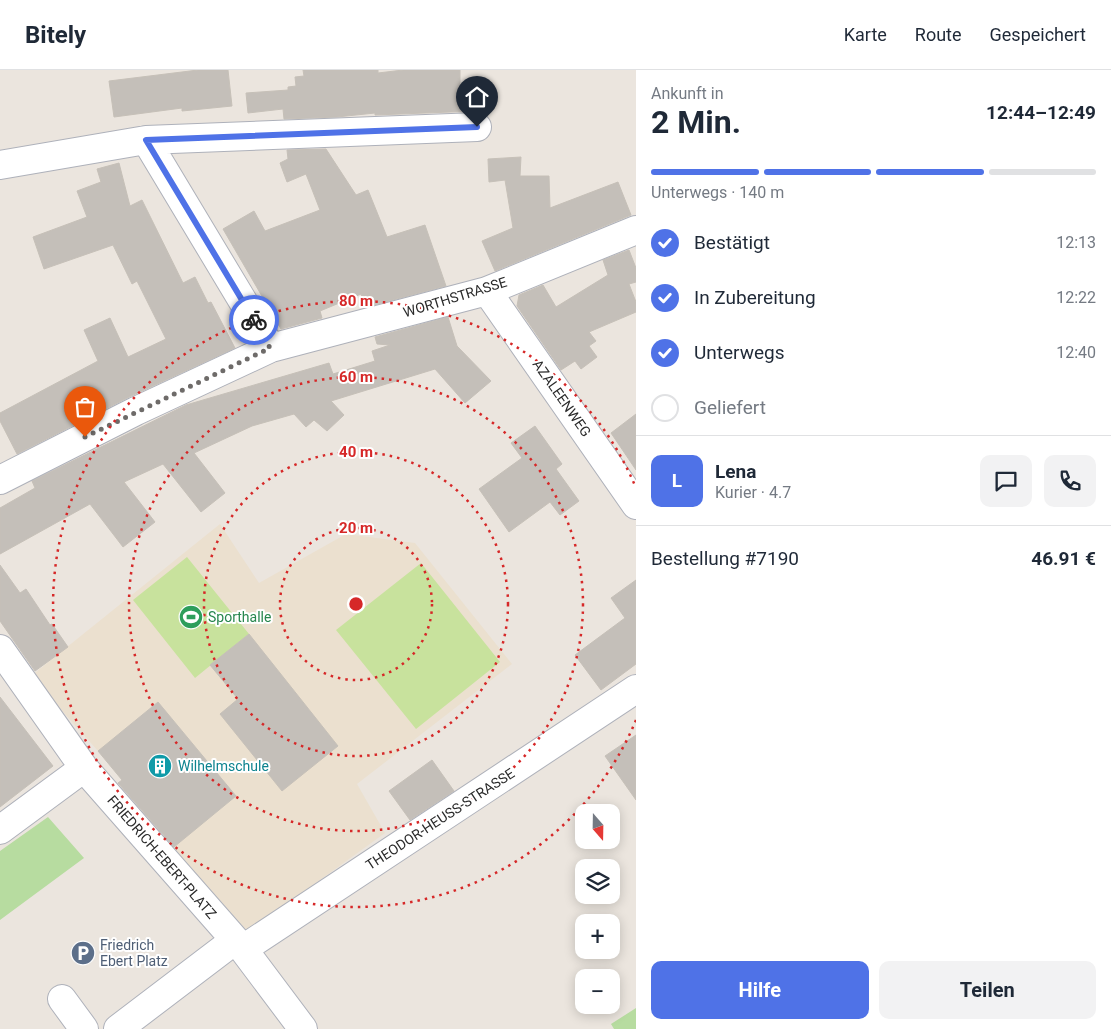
<!DOCTYPE html>
<html lang="de">
<head>
<meta charset="utf-8">
<style>
	:root { --surface:#fff; --page:#f2f2f3; --text:#1f2937; --muted:#747a83; --line:#e0e1e3; --accent:#4f72e7 }
	body { margin:0; font-family:Roboto,sans-serif; background:var(--page); color:var(--text); height:100vh; display:flex; flex-direction:column; font-size:19px; white-space:nowrap }
	* { box-sizing:border-box; margin:0 }
	p { font-size:16px; color:var(--muted) }
	.icon { flex:none; width:28px; height:28px; fill:none; stroke:currentColor; stroke-width:2; stroke-linecap:round; stroke-linejoin:round }
	.map { position:relative; flex:1; overflow:hidden }
	.sheet { display:flex; flex-direction:column; background:var(--surface); width:475px }
	.sheet>* { flex:none }
	.needle { width:32px; rotate:160deg }
	.fabs { position:absolute; left:575px; top:734px; display:grid; gap:10px }
	.fabs a { display:grid; place-items:center; width:45px; height:45px; border-radius:10px; background:var(--surface); box-shadow:0 2px 12px #0003; font-size:25px }
	.pin { position:absolute; display:grid; place-items:center; width:42px; height:42px; color:#fff; margin:-51px -21px; border-radius:50% 50% 50% 0; rotate:-45deg; box-shadow:0 0 5px #0007 }
	.pin .icon { rotate:45deg }
	.courier { position:absolute; display:grid; place-items:center; width:50px; height:50px; margin:-25px; border:4px solid #4f72e7; border-radius:50%; background:#fff; color:#222; box-shadow:0 1px 6px #0007 }
	.headline em { font-style:normal; font-weight:700 }
	.headline div { display:flex; flex-direction:column-reverse }
	.headline { display:flex; align-items:center; justify-content:space-between; height:85px; padding:0 15px }
	h1 { font-size:32px; font-weight:700; line-height:38px }
	.bar { display:grid; grid-template-columns:repeat(4,1fr); gap:8px 5px; align-content:center; height:60px; padding:0 15px }
	.bar i { height:6px; border-radius:4px; background:var(--line) }
	.bar .on { background:var(--accent) }
	.bar p { grid-column:span 4 }
	.line { display:flex; align-items:center; gap:12px; padding:0 15px; border-top:1px solid var(--line) }
	.line div { flex:1 }
	.round { display:grid; place-items:center; flex:none; width:52px; height:52px; border-radius:10px; background:var(--page) }
	ol { padding:0 15px; list-style:none }
	li { display:flex; align-items:center; gap:15px; height:55px }
	li p { margin-inline-start:auto }
	li .icon { padding:5px; border-radius:50%; background:var(--accent); color:#fff; stroke-width:4 }
	li:last-child { color:var(--muted) }
	li i { width:28px; height:28px; border:2px solid var(--line); border-radius:50% }
	.primary-button { display:flex; gap:10px; margin-top:auto; padding:10px 15px }
	.primary-button a { flex:1; height:58px; border-radius:10px; background:var(--accent); color:#fff; font-size:20px; font-weight:700; line-height:58px; text-align:center }
	.primary-button a+a { background:var(--page); color:var(--text) }
	header { display:flex; align-items:center; gap:30px; box-sizing:border-box; height:70px; padding:0 25px; background:var(--surface); border-bottom:1px solid var(--line) }
	header strong { font-size:24px }
	nav { display:flex; gap:28px; margin-inline-start:auto; font-size:18px }
	main { display:flex; flex:1; min-height:0 }
	.map>svg:first-child { display:block }
	.education { fill:#ebe0cf }
	.green { fill:#b7dca0 }
	.pitch { fill:#c8e29d }
	.building { fill:#c4bfb9; stroke:#c6c0b8 }
	.lines { fill:none; stroke-linecap:round; stroke-linejoin:round }
	.minor-casing { stroke:#aeb1ba; stroke-width:30 }
	.minor { stroke:#fff; stroke-width:28 }
	.done { stroke:#6e6b69; stroke-width:5; stroke-dasharray:0 9 }
	.route { stroke:#4f72e7; stroke-width:6 }
	.ring { fill:none; stroke:#d62828; stroke-width:2.5; stroke-dasharray:2.5 5 }
	.labels { text-anchor:middle; dominant-baseline:central; stroke-width:4; stroke-linejoin:round; paint-order:stroke }
	.street-label { font-size:14px; fill:#2a2a2a; stroke:#fff }
	.leisure-label { font-size:14px; fill:#27864d; stroke:#fff; text-anchor:start }
	.culture-label { font-size:14px; fill:#0d838f; stroke:#fff; text-anchor:start }
	.service-label { font-size:14px; fill:#4e5e75; stroke:#fff; text-anchor:start }
	.centre { fill:#d62828; stroke:#fff; stroke-width:2.5 }
	.ring-label { font-size:15px; text-anchor:middle; font-weight:bold; fill:#d62828; stroke:#fff; stroke-width:4; stroke-linejoin:round; paint-order:stroke }
</style>
</head>
<body>
<header>
<strong>Bitely</strong>
<nav><a>Karte</a><a>Route</a><a>Gespeichert</a></nav>
</header>
<main>
<div class="map">
<svg width="636" height="959" viewBox="0 0 636 959">
	<rect width="100%" height="100%" fill="#ebe5de"/>
	<path class="education" d="M220 454 259 513 346 464 415 473 512 594 357 714 385 763 248 862 173 778 236 726 158 632 98 681 31 606Z"/>
	<path class="green" d="M48 747 84 788 0 850V781Z
		M636 938V959H614L611 954Z"/>
	<path class="pitch" d="M187 487 249 564 195 608 133 530Z
		M421 493 500 592 416 659 336 560Z"/>
	<path class="building" d="M198 0H228L232 36 182 41V38L114 47 109 11Z
		M303 0H378V3L403 0H460V22L484 21 485 43 476 41 375 45V43L337 47 284 49 283 39 248 43 246 23 288 20V17L296 16 295 7 304 6Z
		M326 79 356 125 368 120 387 167 425 155 446 216 366 237 361 224 320 241 322 248 281 259 223 159 254 141 265 161 320 140 306 104 287 112 280 93 288 89 287 80Z
		M521 87 520 106H549L550 138 618 112 631 145 495 201 482 171 513 158 505 110 489 112 488 89Z
		M119 93 130 136 142 130 183 213 195 207 208 233 211 232 235 278 129 327 17 384 0 351V343L98 291 84 260 110 248 128 287 166 269 137 211 132 214 113 175 44 199 33 167 87 147 77 121 101 112 97 99Z
		M629 180 636 198V212L629 214 636 232V242L589 262 596 271 589 276 597 287 581 299 575 291 561 300 517 236 519 225 543 215 556 237 608 205 603 190Z
		M448 247 457 276 491 311 465 333 435 299 331 331 344 345 327 361 314 350 306 357 294 344 252 356 194 383 225 423 201 442 163 394 124 412 155 452 123 477 90 434 0 484V438L35 418 32 411 186 335 329 293 333 304 375 291 372 281 390 275 377 274 375 267Z
		M636 344V400L611 363Z
		M535 356 562 394 556 399 579 431 560 445 550 432 509 462 479 419 522 388 511 373Z
		M0 495 20 523 26 519 50 555 52 554 68 577 35 601 0 551Z
		M636 510V594L601 620 575 585 625 548 611 528Z
		M249 564 338 676 282 721 220 644 238 629 210 595Z
		M0 627 53 696 0 737Z
		M158 632 236 726 174 777 118 713 122 710 98 681Z
		M636 665V730L605 686Z
		M432 690 454 721 410 750 389 721Z"/>
	<g class="lines">
		<g class="minor-casing">
			<path id="minor" d="M146 70 271 278
				M0 95 146 70 477 57
				M487 221 636 435
				M0 410 136 341 271 278 487 221 636 160
				M0 579 84 698 243 879 303 959
				M0 760 84 698
				M243 879 636 619
				M62 929 84 959
				M118 959 235 870"/>
		</g>
		<use href="#minor" class="minor"/>
	</g>
	<g class="lines">
		<path class="done" d="M85 367 270 278 254 250"/>
		<path class="route" d="M254 250 146 70 477 57"/>
	</g>
	<g class="ring">
		<circle cx="356" cy="534" r="76"/>
		<circle cx="356" cy="534" r="152"/>
		<circle cx="356" cy="534" r="227"/>
		<path d="M636 650A303 303 0 1 1 636 418"/>
	</g>
	<defs>
		<g id="stadium-disc" transform="scale(1.25)"><circle r="9.5" fill="#2e9e5b" stroke="#fff"/><path d="M0-5a6.5 5 0 1 0 0 10a6.5 5 0 1 0 0-10ZM-3.5-1.8h7v3.6h-7Z" fill="#fff"/></g>
		<g id="building-disc" transform="scale(1.25)"><circle r="9.5" fill="#0f9aa8" stroke="#fff"/><path d="M-4-6H4V6H1V3H-1V6H-4ZM-2.5-4.3h1.7v1.8h-1.7ZM.8-4.3h1.7v1.8H.8ZM-2.5-1h1.7V.8h-1.7ZM.8-1h1.7V.8H.8Z" fill="#fff"/></g>
		<g id="parking-disc" transform="scale(1.25)"><circle r="9.5" fill="#5c6f8a" stroke="#fff"/><path d="M-3.5-5.5H1a3.5 3.5 0 0 1 0 7H-1V5.5H-3.5ZM-1-3.4V-.6H.8a1.4 1.4 0 0 0 0-2.8Z" fill="#fff"/></g>
	</defs>
	<g fill-rule="evenodd">
		<use href="#stadium-disc" x="191" y="547"/>
		<use href="#building-disc" x="160" y="696"/>
		<use href="#parking-disc" x="83" y="883"/>
	</g>
	<g class="labels">
		<g class="street-label">
			<text transform="translate(455 227) rotate(-17)">WORTHSTRASSE</text>
			<text transform="translate(562 328) rotate(55)">AZALEENWEG</text>
			<text transform="translate(440 749) rotate(-33)">THEODOR-HEUSS-STRASSE</text>
			<text transform="translate(162 787) rotate(49)">FRIEDRICH-EBERT-PLATZ</text>
		</g>
		<g class="leisure-label">
			<text x="208" y="547">Sporthalle</text>
		</g>
		<g class="culture-label">
			<text x="178" y="696">Wilhelmschule</text>
		</g>
		<g class="service-label">
			<text x="100" y="875">Friedrich<tspan x="100" dy="16">Ebert Platz</tspan></text>
		</g>
	</g>
	<circle cx="356" cy="534" r="8" class="centre"/>
	<g class="ring-label">
		<text x="356" y="236">80 m</text>
		<text x="356" y="312">60 m</text>
		<text x="356" y="387">40 m</text>
		<text x="356" y="463">20 m</text>
	</g>
</svg>
<div class="fabs">
<a><svg class="needle" viewBox="-14 -14 28 28"><path d="M0-13l5 13h-10z" fill="#e53935"/><path d="M0 13l5-13h-10z" fill="#747a83"/></svg></a>
<a><svg class="icon" aria-label="layers" viewBox="0 0 24 24"><path d="M12 4l9 5-9 5-9-5zM3 14l9 5 9-5"/></svg></a>
<a>+</a>
<a>−</a>
</div>
<div class="pin" style="left:85px;top:367px;background:#ea580c"><svg class="icon" aria-label="bag" viewBox="0 0 24 24"><path d="M5 8h14l-1 12H6zM9 8a3 3 0 0 1 6 0"/></svg></div>
<div class="pin" style="left:477px;top:57px;background:#1f2937"><svg class="icon" aria-label="home" viewBox="0 0 24 24"><path d="M3 11l9-7 9 7M6 9v11h12V9"/></svg></div>
<div class="courier" style="left:254px;top:250px"><svg class="icon" aria-label="bike" viewBox="0 0 24 24"><circle cx="6" cy="16" r="4"/><circle cx="18" cy="16" r="4"/><path d="M6 16l4-8h5l3 8M10 8l3 8H6M13 5h3"/></svg></div>
</div>
<section class="sheet">
<div class="headline"><div><h1>2 Min.</h1><p>Ankunft in</p></div><em>12:44–12:49</em></div>
<div class="bar"><i class="on"></i><i class="on"></i><i class="on"></i><i></i><p>Unterwegs · 140 m</p></div>
<ol>
<li><svg class="icon" aria-label="check" viewBox="0 0 24 24"><path d="M5 12l5 5 9-10"/></svg>Bestätigt<p>12:13</p></li>
<li><svg class="icon" aria-label="check" viewBox="0 0 24 24"><path d="M5 12l5 5 9-10"/></svg>In Zubereitung<p>12:22</p></li>
<li><svg class="icon" aria-label="check" viewBox="0 0 24 24"><path d="M5 12l5 5 9-10"/></svg>Unterwegs<p>12:40</p></li>
<li><i></i>Geliefert</li>
</ol>
<div class="line" style="height:90px"><b class="round" style="background:var(--accent);color:#fff">L</b><div><b>Lena</b><p>Kurier · 4.7</p></div><a class="round"><svg class="icon" aria-label="chat" viewBox="0 0 24 24"><path d="M4 5h16v11H9l-5 4z"/></svg></a><a class="round"><svg class="icon" aria-label="phone" viewBox="0 0 24 24"><path d="M5 4h4l2 5-3 2q2 4 5 5l2-3 5 2v4C11 20 4 13 5 4z"/></svg></a></div>
<div class="line" style="height:65px"><div>Bestellung #7190</div><b>46.91 €</b></div>
<div class="primary-button"><a>Hilfe</a><a>Teilen</a></div>
</section>
</main>
</body>
</html>
